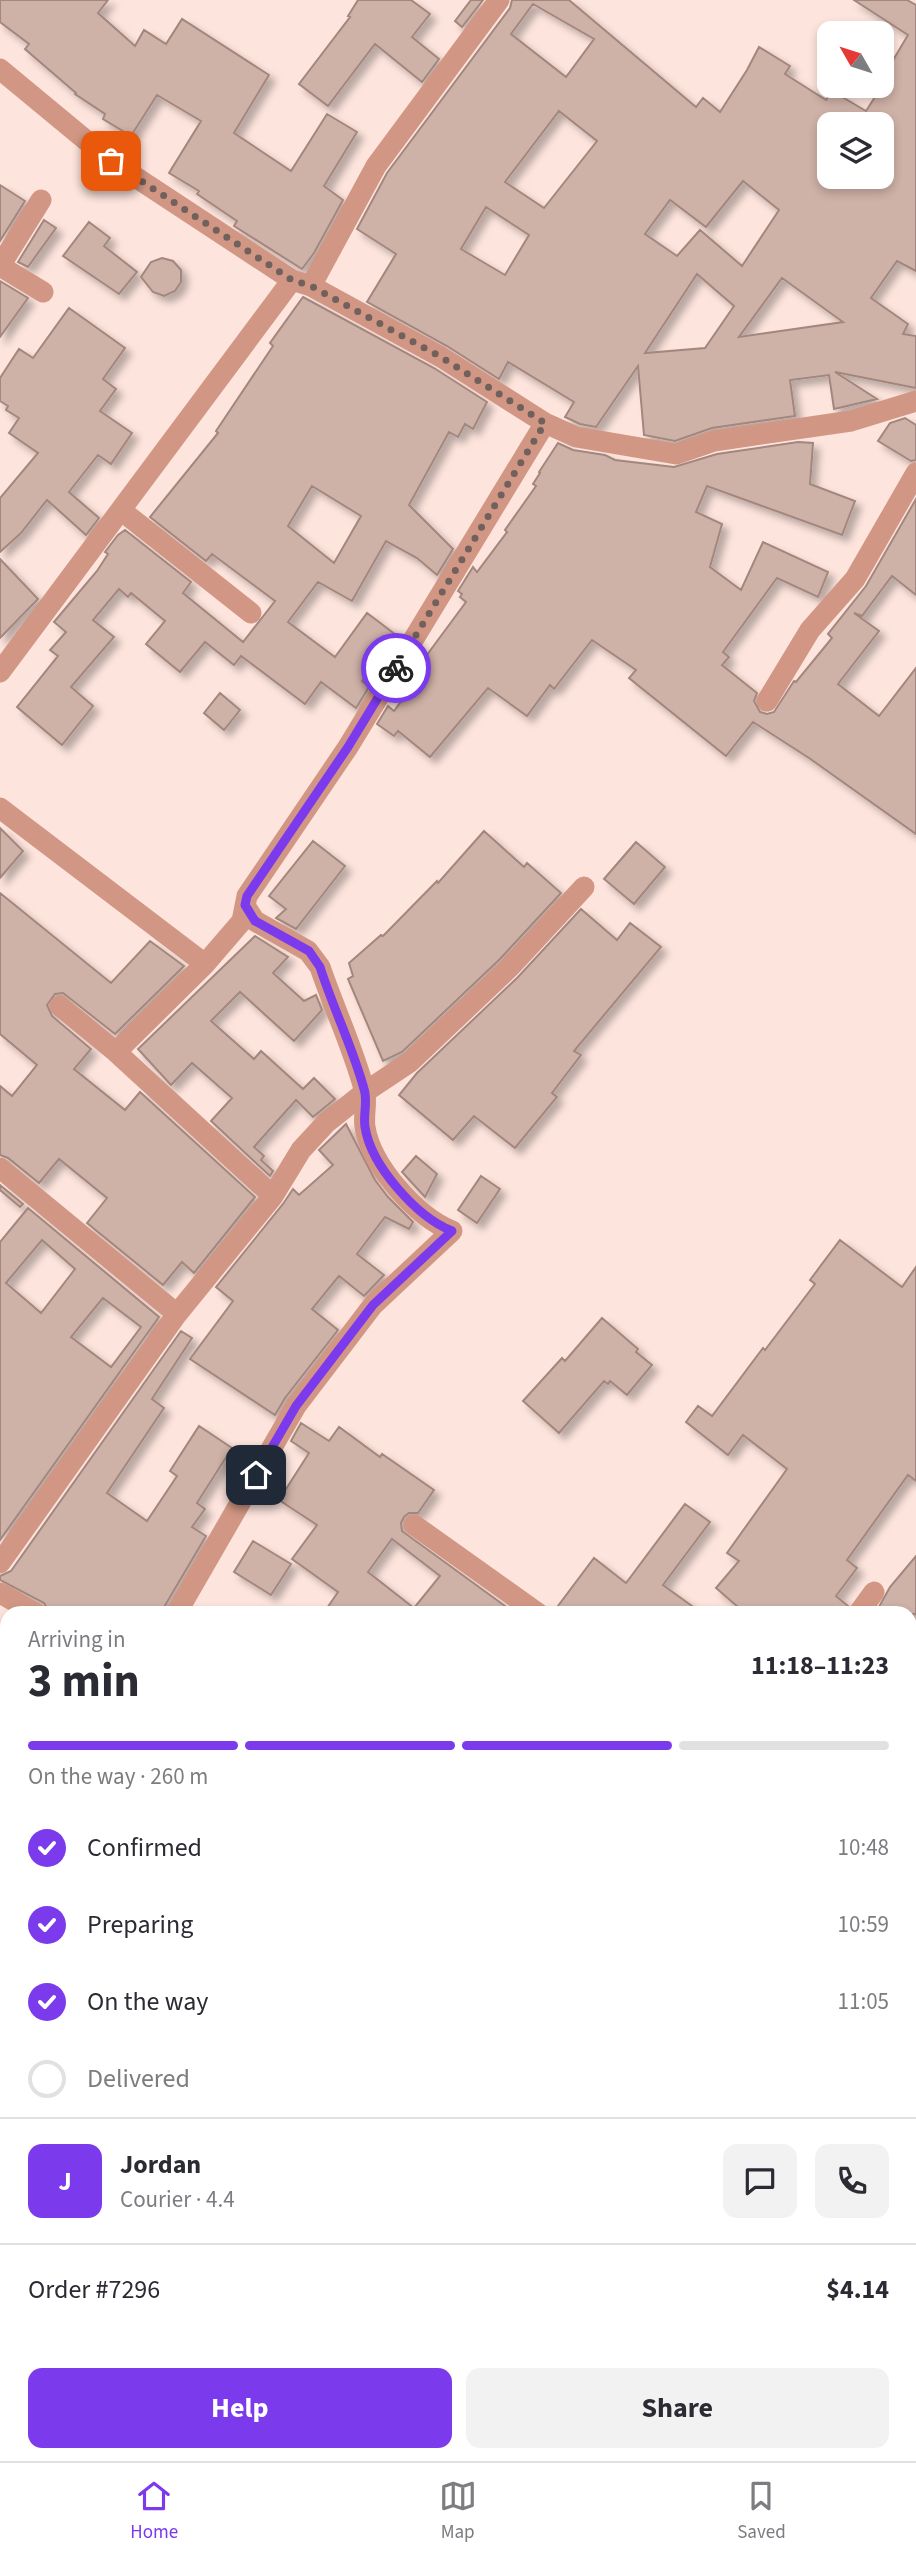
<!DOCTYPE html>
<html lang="en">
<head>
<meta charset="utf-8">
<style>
	:root { --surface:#fff; --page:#f2f2f3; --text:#2b2b33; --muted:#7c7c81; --line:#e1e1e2; --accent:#7c3aed }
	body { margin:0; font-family:"Source Sans 3",sans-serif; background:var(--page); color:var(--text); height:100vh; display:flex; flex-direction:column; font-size:26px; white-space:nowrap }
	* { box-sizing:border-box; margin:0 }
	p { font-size:23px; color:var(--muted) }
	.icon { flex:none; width:38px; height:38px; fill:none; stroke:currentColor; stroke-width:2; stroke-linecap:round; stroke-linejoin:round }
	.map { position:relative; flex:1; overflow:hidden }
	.panel { position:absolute; left:0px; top:1606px; width:917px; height:856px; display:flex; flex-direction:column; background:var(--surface); border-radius:21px 21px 0 0; box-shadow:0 4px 10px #0003 }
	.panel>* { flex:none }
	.needle { width:46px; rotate:309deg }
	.controls { position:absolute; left:817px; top:21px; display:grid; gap:14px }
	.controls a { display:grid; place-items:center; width:77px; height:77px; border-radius:14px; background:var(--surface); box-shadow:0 4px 10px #0003; font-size:35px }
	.pin { position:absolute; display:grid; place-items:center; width:60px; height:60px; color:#fff; margin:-30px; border-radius:14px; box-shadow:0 4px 10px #0006 }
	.courier { position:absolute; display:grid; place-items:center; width:70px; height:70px; margin:-35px; border:5px solid #7c3aed; border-radius:50%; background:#fff; color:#222; box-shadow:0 2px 9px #0007 }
	.headline em { font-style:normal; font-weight:700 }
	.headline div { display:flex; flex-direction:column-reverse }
	.headline { display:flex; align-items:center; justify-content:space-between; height:119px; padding:0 28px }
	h1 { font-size:46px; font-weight:700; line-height:52px }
	.bar { display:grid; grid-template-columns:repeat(4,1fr); gap:10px 7px; align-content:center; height:84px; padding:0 28px }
	.bar i { height:9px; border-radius:5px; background:var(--line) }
	.bar .current { background:var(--accent) }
	.bar p { grid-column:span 4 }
	.line { display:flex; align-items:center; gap:18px; padding:0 28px; border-top:2px solid var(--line) }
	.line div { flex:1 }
	.round { display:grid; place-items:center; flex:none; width:74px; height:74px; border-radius:14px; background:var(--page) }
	ol { padding:0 28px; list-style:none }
	li { display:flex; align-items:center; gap:21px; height:77px }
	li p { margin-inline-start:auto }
	li .icon { padding:7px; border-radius:50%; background:var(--accent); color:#fff; stroke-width:4 }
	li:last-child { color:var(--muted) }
	li i { width:38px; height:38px; border:4px solid var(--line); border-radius:50% }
	.primary-button { display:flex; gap:14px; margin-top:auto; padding:14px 28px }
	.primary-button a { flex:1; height:80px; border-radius:14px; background:var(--accent); color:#fff; font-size:28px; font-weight:700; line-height:80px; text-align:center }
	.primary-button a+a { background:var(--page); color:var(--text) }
	.dock { display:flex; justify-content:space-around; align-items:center; height:98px; border-top:2px solid var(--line); background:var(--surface); font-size:19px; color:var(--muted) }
	.dock a { display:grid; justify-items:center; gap:4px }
	.dock .current { color:var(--accent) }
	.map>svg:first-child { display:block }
	.building { fill:#ceb1a7; stroke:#a3877e; stroke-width:2; fill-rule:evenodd; filter:url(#shadow) }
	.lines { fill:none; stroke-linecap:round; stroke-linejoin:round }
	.street { stroke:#d19784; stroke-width:21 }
	.done { stroke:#71615c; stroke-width:7; stroke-dasharray:0 12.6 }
	.route { stroke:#7c3aed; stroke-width:9 }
</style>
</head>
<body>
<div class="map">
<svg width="916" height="2461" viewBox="0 0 916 2461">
	<defs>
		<filter id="shadow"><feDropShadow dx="6" dy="6" stdDeviation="3.5" flood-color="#0004"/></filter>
	</defs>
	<rect width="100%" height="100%" fill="#fde4dc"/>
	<path class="building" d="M0 0H108L98 13 135 46 144 30 166 44 182 19 269 75 234 133 291 171 327 114 357 132 324 186 343 200 314 253 302 269 234 226 237 221 197 194 199 191 169 173 201 121 157 95 131 136 103 119 105 114 75 94 76 93 25 49 29 44 0 22Z
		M358 0H411L430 14 412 37 439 59 422 82 375 44 328 106 299 84 350 17 348 16Z
		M471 0H483L462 27 455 21Z
		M512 0H569L696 107 703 98 720 112 747 70 759 47 790 66 785 74 826 100 832 91 866 111 882 86 892 68 889 67 908 35 854 0H907L916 5V271L897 261 871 298 908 324 903 334 916 336V388L835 372 877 399 834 409 829 375 790 380 795 416 712 428 675 441 644 435 638 366 596 427 580 424 565 417 574 402 508 362 499 379 447 346 367 302 396 254 357 229 387 173 510 8ZM533 4 594 39 566 77 511 34ZM559 111 597 141 544 208 505 182ZM830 124H882V177H830ZM743 181 779 210 742 266 700 230 677 256 645 234 670 200 706 227ZM486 207 529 235 505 275 461 249ZM697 274 734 306 705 348 645 353ZM782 278 843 322 739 337Z
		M0 185 25 201 0 241Z
		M44 220 56 228 28 267 18 262Z
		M89 222 110 238 104 246 137 272 119 294 63 256Z
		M162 258 173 261 181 270V282L175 291 164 296 153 292 141 277 151 262Z
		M0 281 28 298 0 337Z
		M303 297 434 368 487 402 473 429 465 424 458 437 449 432 409 505 453 549 437 575 417 558 386 541 352 601 318 582 288 622 335 657 367 613 396 635 362 681 369 687 356 708 321 682 305 704 241 656 234 665 205 642 180 672 146 644 165 621 131 593 128 597 119 589 93 620 114 637 71 687 93 706 62 745 17 707 58 656 50 650 66 632 54 622 97 571 108 554 105 552 118 535 125 530 191 582 183 593 243 642 275 601 212 554 206 561 150 517 218 433 216 431 273 346 270 343ZM312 486 361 516 334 563 288 526Z
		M69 308 125 348 103 379 116 389 100 411 132 433 111 464 98 455 69 492 99 518 86 535 47 500 21 533 0 552V498L38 453 9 433 19 418 6 410 8 406 0 401V378L19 349 33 358Z
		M905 418 916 425V460L911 461 878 441 890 423Z
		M798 442 813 443 810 484 855 501 842 535 707 486 696 512 722 524 710 567 741 590 763 542 828 572 818 597 777 578 723 652 729 657 722 665 757 693 754 701 760 712 767 714 774 712 794 681 796 682 832 638 828 634 866 586 916 499V595L892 576 862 616 854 613 879 631 838 684 879 716 916 668V834L809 758 753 722 726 756 629 678 636 670 592 640 554 689 550 685 527 716 488 688 430 757 398 731 394 736 377 724 388 706 394 711 420 675 415 671 466 602 460 597 462 594 458 591 473 567 477 572 507 532 505 530 536 486 533 484 540 473 539 472 558 443 573 450 605 455 615 460 674 467 717 454Z
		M0 559 38 599 0 638Z
		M220 693 240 710 224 730 204 713Z
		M0 828 23 851 0 878Z
		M484 831 524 867 527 863 561 893 500 959 402 1052 383 1061 348 979 353 976 349 963 381 935 383 936 437 881 438 883Z
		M313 841 345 866 296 929 276 918 286 909 269 896Z
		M636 842 665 867 634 904 604 879Z
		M0 893 111 983 150 941 184 966 115 1034 63 993 55 994 47 1005 52 1016 91 1049 74 1069 125 1110 140 1092 255 1197 194 1273 182 1262 163 1285 87 1223 107 1198 59 1159 39 1183 8 1158 0 1155V1086L12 1096 37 1065 0 1034Z
		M581 909 617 940 630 923 661 947 574 1051 581 1055 552 1093 557 1097 515 1148 474 1116 453 1140 399 1095 417 1073 518 977Z
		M255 936 288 957 273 973 304 1001 316 995 322 1010 294 1041 240 992 211 1021 254 1059 261 1051 303 1089 314 1078 335 1099 313 1117 296 1100 254 1147 264 1156 261 1160 273 1171 270 1176 211 1121 232 1098 192 1063 171 1085 138 1049Z
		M346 1124 375 1180 388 1197 413 1222 409 1229 385 1217 357 1254 384 1275 364 1296 339 1276 312 1309 338 1330 285 1398 275 1415 190 1359 233 1301 216 1287 283 1204 293 1189 299 1195 333 1165 319 1150Z
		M416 1156 437 1174 425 1197 402 1172Z
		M481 1176 500 1189 477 1223 458 1210Z
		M0 1185 23 1204 20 1207 0 1190Z
		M28 1208 159 1317 0 1540V1242ZM42 1240 75 1269 41 1313 6 1283ZM103 1298 141 1327 111 1367 71 1337Z
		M840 1240 902 1287 916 1267V1481L908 1475 847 1560 857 1568 836 1596 848 1606 845 1614H746L716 1588 739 1561 727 1553 787 1469 743 1435 728 1455 686 1422 698 1406 712 1416 763 1348 765 1350 815 1284 810 1280Z
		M602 1318 638 1349 636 1352 652 1365 627 1395 610 1381 608 1384 604 1381 559 1433 523 1401 562 1358 565 1361Z
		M181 1331 192 1338 152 1399 164 1408 107 1493 147 1521 177 1476 170 1471 199 1426 232 1448 197 1503 205 1509 192 1527 206 1536 160 1614H50L44 1603 0 1580V1576L11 1571Z
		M301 1423 329 1441 339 1427 380 1457 382 1454 434 1490 418 1513H409L404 1517 401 1523 402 1531 516 1614H323L338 1592 292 1559 317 1525 279 1500 309 1453 291 1441ZM392 1539 440 1576 414 1608 368 1572Z
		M685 1504 710 1522 663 1585 703 1614H552L594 1558 626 1583Z
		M253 1541 291 1564 271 1595 234 1572Z
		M916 1556V1614H875L890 1587Z"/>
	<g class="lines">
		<path class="street" d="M0 69 111 161 292 280 311 286 441 357 545 423 576 437 676 454 714 441 851 421 916 401
			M0 266 41 200
			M0 266 43 292
			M311 286 376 166 499 0
			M122 511 251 613
			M0 672 292 280
			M767 701 810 630 855 579 916 473
			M0 808 205 964
			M60 1006 116 1052 273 1196
			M116 1052 205 964 242 921 247 896 348 747 545 423
			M0 1168 177 1314
			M414 1525 539 1614
			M0 1563 177 1314 273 1196 301 1150 326 1123 365 1092 410 1062 509 968 584 887
			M0 1593 37 1614
			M176 1614 296 1406 373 1305 452 1231C417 1217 371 1166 365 1127 363 1115 368 1101 364 1089 353 1048 334 1008 320 967L308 951 255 921 245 906
			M858 1614 874 1592
			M910 1730 916 1733
			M0 1938 7 1925
			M0 2001 7 2003
			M0 2203 7 2206
			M910 2225 916 2227
			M910 2377 916 2369
			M581 2455 596 2461
			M829 2461 834 2455"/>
	</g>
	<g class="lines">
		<path class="done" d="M111 161 292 280 311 286 441 357 545 423 396 668"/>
		<path class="route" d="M256 1475 296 1406 373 1305 452 1231C417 1217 371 1166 365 1127 363 1115 368 1101 364 1089 353 1048 333 1008 320 967L309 951 255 921 245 905 247 896 348 747 396 668"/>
	</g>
</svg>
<div class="controls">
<a><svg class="needle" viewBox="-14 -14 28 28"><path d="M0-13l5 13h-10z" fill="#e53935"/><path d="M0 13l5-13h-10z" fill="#7c7c81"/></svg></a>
<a><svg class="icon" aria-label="layers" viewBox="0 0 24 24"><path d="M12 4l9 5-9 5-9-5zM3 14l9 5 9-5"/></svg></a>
</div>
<div class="pin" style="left:111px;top:161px;background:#ea580c"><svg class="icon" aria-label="bag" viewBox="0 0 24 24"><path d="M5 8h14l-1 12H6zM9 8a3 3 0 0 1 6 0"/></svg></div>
<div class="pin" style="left:256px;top:1475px;background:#1f2937"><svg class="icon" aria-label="home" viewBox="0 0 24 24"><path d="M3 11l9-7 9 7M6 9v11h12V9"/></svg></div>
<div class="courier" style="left:396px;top:668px"><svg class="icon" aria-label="bike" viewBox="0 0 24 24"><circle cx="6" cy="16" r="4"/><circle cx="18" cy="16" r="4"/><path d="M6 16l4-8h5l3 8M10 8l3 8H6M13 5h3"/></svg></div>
<section class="panel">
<div class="headline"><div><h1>3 min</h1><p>Arriving in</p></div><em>11:18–11:23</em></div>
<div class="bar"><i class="current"></i><i class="current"></i><i class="current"></i><i></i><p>On the way · 260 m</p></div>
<ol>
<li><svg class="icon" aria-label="check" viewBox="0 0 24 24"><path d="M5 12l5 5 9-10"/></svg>Confirmed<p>10:48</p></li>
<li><svg class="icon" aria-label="check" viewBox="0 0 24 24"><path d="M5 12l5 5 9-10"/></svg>Preparing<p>10:59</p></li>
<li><svg class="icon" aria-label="check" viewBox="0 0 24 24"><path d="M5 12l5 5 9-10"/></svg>On the way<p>11:05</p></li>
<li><i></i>Delivered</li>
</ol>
<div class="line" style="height:126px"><b class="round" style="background:var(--accent);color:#fff">J</b><div><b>Jordan</b><p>Courier · 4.4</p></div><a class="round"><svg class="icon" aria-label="chat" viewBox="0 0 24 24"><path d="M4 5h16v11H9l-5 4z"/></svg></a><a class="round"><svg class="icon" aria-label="phone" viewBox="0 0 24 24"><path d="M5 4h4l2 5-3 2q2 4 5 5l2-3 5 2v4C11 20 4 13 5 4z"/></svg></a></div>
<div class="line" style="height:91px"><div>Order #7296</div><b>$4.14</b></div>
<div class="primary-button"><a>Help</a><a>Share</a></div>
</section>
</div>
<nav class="dock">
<a class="current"><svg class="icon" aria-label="home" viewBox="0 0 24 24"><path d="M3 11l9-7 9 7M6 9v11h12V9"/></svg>Home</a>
<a><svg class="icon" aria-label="map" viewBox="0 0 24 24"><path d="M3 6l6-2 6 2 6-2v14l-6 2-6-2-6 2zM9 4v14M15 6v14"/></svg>Map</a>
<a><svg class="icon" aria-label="saved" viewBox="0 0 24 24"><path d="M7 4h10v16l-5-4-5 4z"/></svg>Saved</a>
</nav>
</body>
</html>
